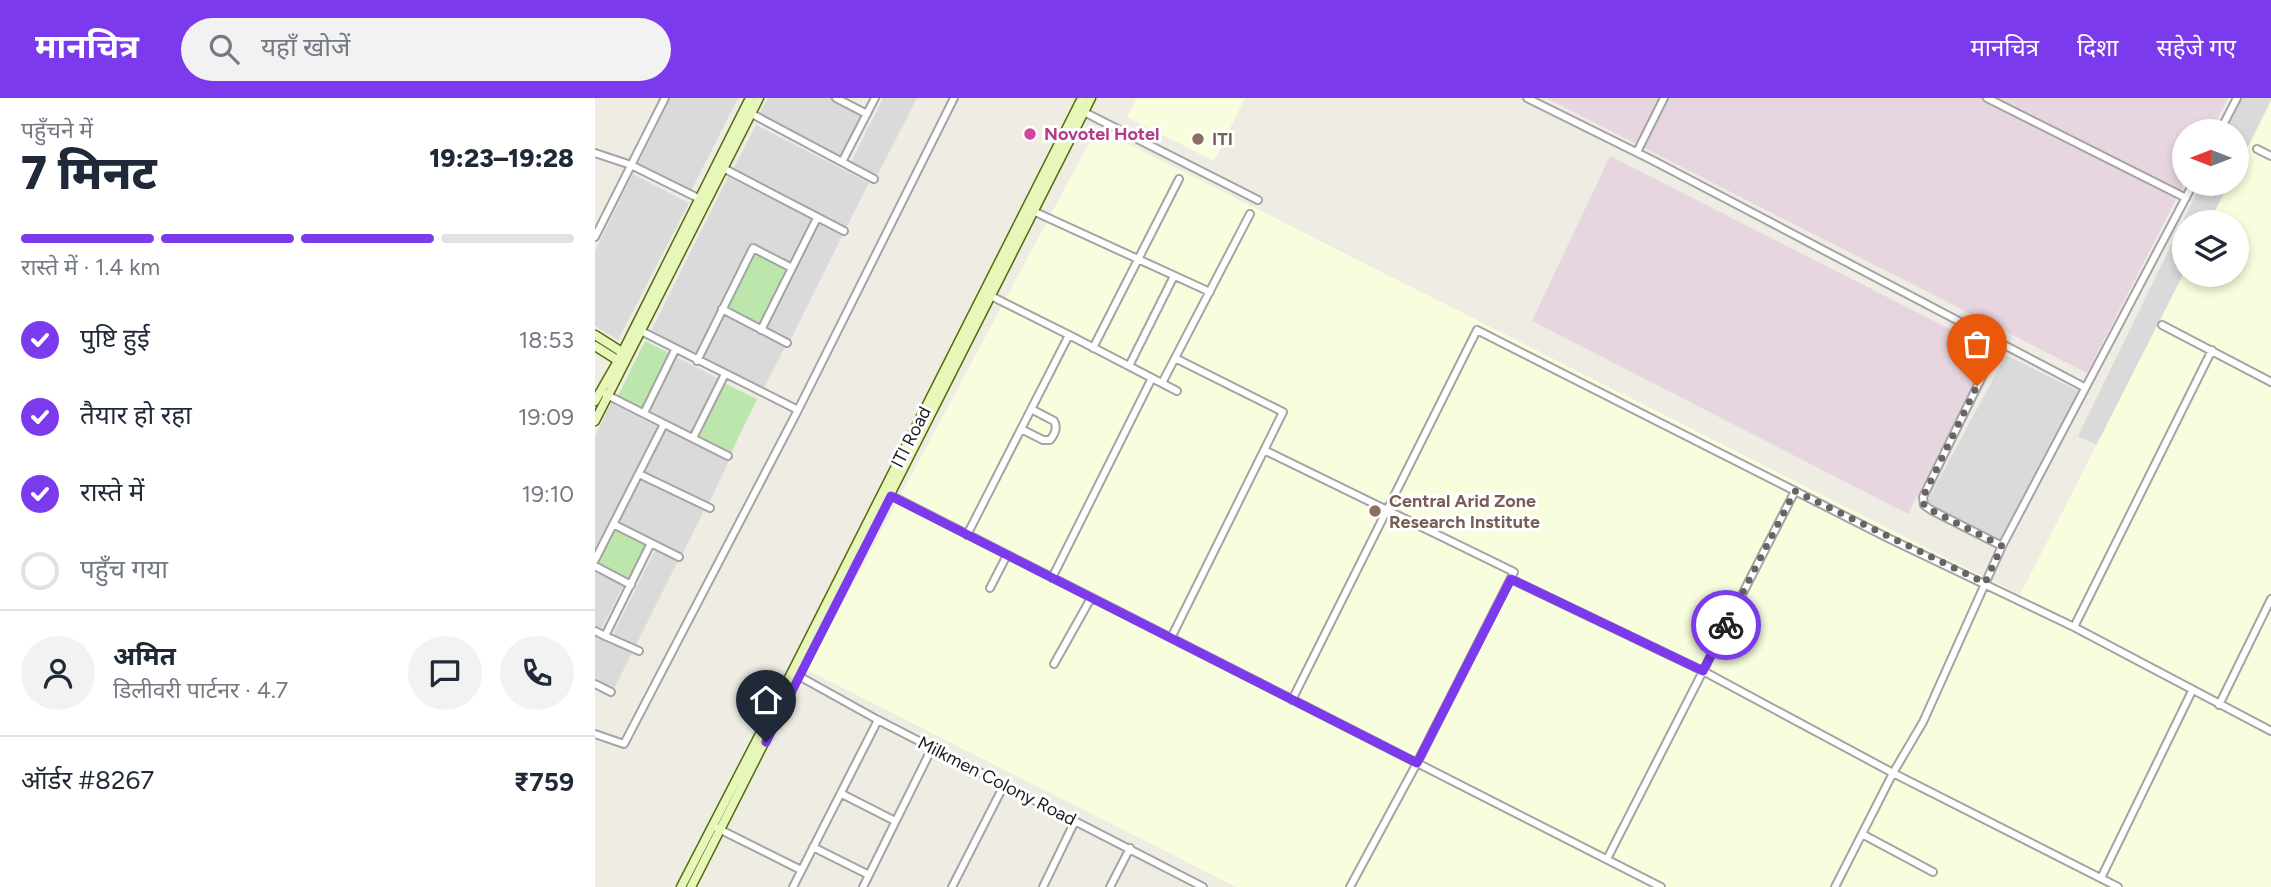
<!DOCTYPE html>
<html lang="hi">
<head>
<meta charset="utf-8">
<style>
	:root { --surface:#fff; --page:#f2f2f3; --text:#1f2937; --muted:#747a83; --line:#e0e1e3; --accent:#7c3aed }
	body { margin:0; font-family:Figtree,"Noto Sans Devanagari",sans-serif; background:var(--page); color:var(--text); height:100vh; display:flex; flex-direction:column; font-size:26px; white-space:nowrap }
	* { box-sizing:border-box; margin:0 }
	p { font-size:23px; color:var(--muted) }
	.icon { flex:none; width:38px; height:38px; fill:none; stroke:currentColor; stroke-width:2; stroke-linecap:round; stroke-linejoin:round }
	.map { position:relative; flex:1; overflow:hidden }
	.sheet { display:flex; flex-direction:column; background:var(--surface); width:595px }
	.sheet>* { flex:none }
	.needle { width:46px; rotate:270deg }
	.tools { position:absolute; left:1577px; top:21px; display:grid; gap:14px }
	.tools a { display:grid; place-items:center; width:77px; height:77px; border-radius:50%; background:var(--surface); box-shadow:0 4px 10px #0003; font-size:35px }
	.pin { position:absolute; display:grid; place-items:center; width:60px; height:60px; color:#fff; margin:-72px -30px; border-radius:50% 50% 50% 0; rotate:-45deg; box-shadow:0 0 7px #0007 }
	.pin .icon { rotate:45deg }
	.courier { position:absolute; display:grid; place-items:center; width:70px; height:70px; margin:-35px; border:5px solid #7c3aed; border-radius:50%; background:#fff; color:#222; box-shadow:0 2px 9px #0007 }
	.summary em { font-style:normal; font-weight:800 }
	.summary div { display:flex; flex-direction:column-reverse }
	.summary { display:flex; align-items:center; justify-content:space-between; height:119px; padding:0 21px }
	h1 { font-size:46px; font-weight:800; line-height:52px }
	.bar { display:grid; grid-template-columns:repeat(4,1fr); gap:10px 7px; align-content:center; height:84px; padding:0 21px }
	.bar i { height:9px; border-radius:5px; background:var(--line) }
	.bar .selected { background:var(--accent) }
	.bar p { grid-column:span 4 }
	.line { display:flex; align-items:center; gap:18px; padding:0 21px; border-top:2px solid var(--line) }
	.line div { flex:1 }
	.round { display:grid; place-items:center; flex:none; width:74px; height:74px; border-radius:37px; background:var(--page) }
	ol { padding:0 21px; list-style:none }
	li { display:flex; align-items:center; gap:21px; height:77px }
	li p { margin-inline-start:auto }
	li .icon { padding:7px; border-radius:50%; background:var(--accent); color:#fff; stroke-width:4 }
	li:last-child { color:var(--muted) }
	li i { width:38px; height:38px; border:4px solid var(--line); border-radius:50% }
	header { display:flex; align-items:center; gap:42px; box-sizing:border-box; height:98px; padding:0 35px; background:var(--accent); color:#fff }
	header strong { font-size:33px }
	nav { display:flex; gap:38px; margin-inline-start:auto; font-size:24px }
	.search { width:490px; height:63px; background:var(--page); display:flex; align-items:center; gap:18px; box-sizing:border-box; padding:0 24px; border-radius:38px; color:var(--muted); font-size:26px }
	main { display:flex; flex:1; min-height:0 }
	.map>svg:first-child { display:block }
	.residential { fill:#dbdada }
	.industrial { fill:#e7d6e0 }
	.education { fill:#f7fddd }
	.grass { fill:#bde6ac }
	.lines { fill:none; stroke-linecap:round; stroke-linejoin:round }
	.street-casing { stroke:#a4a4a4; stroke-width:10 }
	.secondary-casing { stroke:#506e0a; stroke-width:11 }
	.street { stroke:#fff; stroke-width:6 }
	.secondary { stroke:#e7f6b9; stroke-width:8 }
	.done { stroke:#666562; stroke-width:7; stroke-dasharray:0 12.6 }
	.route { stroke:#7c3aed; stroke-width:9 }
	.hotel-dot { fill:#d1479c; stroke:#fff; stroke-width:2.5 }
	.education-dot { fill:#8d6e63; stroke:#fff; stroke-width:2.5 }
	.labels { text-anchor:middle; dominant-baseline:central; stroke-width:6; stroke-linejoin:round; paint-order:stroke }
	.hotel-label { font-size:18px; font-weight:bold; fill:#b23c85; stroke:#fff; text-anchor:start }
	.education-label { font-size:18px; font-weight:bold; fill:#785e54; stroke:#fff; text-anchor:start }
	.street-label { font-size:18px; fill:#1d1d1d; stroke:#fff }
</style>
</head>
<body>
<header>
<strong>मानचित्र</strong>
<div class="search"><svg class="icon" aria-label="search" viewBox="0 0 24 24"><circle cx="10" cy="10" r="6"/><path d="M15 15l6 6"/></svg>यहाँ खोजें</div>
<nav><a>मानचित्र</a><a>दिशा</a><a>सहेजे गए</a></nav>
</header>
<main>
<section class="sheet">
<div class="summary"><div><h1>7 मिनट</h1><p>पहुँचने में</p></div><em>19:23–19:28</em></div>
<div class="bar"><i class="selected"></i><i class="selected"></i><i class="selected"></i><i></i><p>रास्ते में · 1.4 km</p></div>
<ol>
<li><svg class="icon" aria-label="check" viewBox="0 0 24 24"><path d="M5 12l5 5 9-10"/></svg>पुष्टि हुई<p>18:53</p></li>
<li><svg class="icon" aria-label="check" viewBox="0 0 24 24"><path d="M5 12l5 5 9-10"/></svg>तैयार हो रहा<p>19:09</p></li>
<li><svg class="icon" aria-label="check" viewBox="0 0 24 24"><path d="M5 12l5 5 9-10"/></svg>रास्ते में<p>19:10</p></li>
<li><i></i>पहुँच गया</li>
</ol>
<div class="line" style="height:126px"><a class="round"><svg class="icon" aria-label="person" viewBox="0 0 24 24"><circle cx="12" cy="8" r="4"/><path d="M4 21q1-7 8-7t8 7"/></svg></a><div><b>अमित</b><p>डिलीवरी पार्टनर · 4.7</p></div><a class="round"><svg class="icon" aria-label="chat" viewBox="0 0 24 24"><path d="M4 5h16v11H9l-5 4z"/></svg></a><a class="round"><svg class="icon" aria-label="phone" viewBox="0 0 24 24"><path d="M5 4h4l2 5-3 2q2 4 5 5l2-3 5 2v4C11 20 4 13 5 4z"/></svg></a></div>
<div class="line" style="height:91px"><div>ऑर्डर #8267</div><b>₹759</b></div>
</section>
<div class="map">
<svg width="1676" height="789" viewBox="0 0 1676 789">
	<rect width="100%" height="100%" fill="#eeece3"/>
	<path class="residential" d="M76 0H143L96 93 43 66Z
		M173 0H237L268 16 246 59 164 17Z
		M288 0H322L282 78 256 64Z
		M1647 0H1676V3L1642 71V33H1631Z
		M161 27 274 85 251 130 138 71Z
		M38 76 94 105 23 242 0 228V153Z
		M133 79 218 122 196 165 157 146 102 256 56 233Z
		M1606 86H1634L1615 124H1589V175L1502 347 1483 338Z
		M223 125 247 138 195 243 171 231Z
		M130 216 191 247 168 292 108 261Z
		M1411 257 1485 294 1412 449 1329 409Z
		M79 258 124 281 97 335 52 313Z
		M16 305 63 329 0 455V338Z
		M71 331 134 363 113 407 49 375Z
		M47 380 109 413 86 459 23 426Z
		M60 452 83 463 19 591 0 582V537L14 544Z
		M0 472 29 486 6 532 0 529Z"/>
	<path class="industrial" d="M951 0H1633L1616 33H1589V86L1492 275Z
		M1015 58 1396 252 1313 416 937 223Z"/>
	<path class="education" d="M542 0H650L619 63 532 19Z
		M1676 3V789H641L212 572 502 30 1425 497 1589 175V177H1642V124H1614L1634 86H1642V71Z"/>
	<path class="grass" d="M160 154 192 170 165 227 132 211Z
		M50 243 74 255 48 310 23 298Z
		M129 285 162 301 136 355 104 339Z
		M19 431 52 447 36 481 3 465Z"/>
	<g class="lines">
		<g class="street-casing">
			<path id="street" d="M241 0 272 16
				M932 0 1059 63 1489 289
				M1392 0 1591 100
				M489 14 663 102
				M157 16 279 81
				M1625 33 1642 0
				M1662 51 1676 58
				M1042 54 1069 0
				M0 55 36 67 107 102
				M247 64 280 0
				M128 70 249 133
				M438 113 615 194
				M0 139 70 0
				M394 197 474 237
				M127 211 192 245
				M1567 227 1676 284
				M166 232 222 120
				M46 233 203 312
				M1404 244 1328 399 1329 407 1336 412 1407 448
				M498 250 584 81
				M102 263 158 150 197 170
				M534 268 579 178
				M567 285 655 116
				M10 296 133 358
				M49 315 80 252
				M426 331 448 342H455C460 336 463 330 459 323L436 311
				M98 340 130 276
				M669 352 919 474 822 665 755 789
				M44 376 115 410
				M293 396 1066 789
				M18 426 84 459
				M372 437 474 237 582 293
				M0 462 69 326
				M0 468 36 487
				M457 480 557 280
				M916 481 1108 573 1298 675 1523 789
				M395 490 412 457
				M1479 529 1617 252
				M0 533 10 538 56 445
				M10 538 44 553
				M576 540 688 314 580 260
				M459 566 496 500
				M202 577 283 622 608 789
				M0 586 16 594
				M697 602 882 232 1295 441 1479 529 1676 633
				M1624 607 1676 501
				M0 636 29 646 203 312 359 0
				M247 696 300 723
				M122 730 206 772
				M1267 736 1338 774
				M218 749 274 777
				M1012 761 1200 393
				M1506 780 1597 593
				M198 789 283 622
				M268 789 337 650
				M357 789 409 687
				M448 789 480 723
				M515 789 535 750
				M1240 789 1298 675 1328 624 1407 448 1598 86"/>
		</g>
		<g class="secondary-casing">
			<path id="secondary" d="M0 237 30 256
				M0 248 27 265
				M0 303 23 263 155 0
				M0 323 164 0
				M86 789 197 574 487 0
				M96 789 496 0"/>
		</g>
		<use href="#street" class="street"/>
		<use href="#secondary" class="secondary"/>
	</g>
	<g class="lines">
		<path class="done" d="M1131 527 1200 393 1390 485 1407 448 1336 412 1329 407 1328 399 1382 288"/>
		<path class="route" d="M171 644 296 398 822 665 916 481 1108 573 1131 527"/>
	</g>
	<circle class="hotel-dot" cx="435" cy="36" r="7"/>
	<g class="education-dot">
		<circle cx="603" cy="41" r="7"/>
		<circle cx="780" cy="413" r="7"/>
	</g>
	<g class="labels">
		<g class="hotel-label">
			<text x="449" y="36">Novotel Hotel</text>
		</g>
		<g class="education-label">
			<text x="617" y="41">ITI</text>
			<text x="794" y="403">Central Arid Zone<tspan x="794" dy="21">Research Institute</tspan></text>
		</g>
		<g class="street-label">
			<text transform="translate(316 339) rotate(-63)">ITI Road</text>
			<text transform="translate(402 683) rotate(27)">Milkmen Colony Road</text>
		</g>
	</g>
</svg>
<div class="tools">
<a><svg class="needle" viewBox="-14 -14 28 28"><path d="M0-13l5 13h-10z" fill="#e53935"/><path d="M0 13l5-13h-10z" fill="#747a83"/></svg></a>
<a><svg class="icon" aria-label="layers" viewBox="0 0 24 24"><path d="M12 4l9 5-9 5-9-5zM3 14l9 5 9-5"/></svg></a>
</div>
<div class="pin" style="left:1382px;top:288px;background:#ea580c"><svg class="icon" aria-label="bag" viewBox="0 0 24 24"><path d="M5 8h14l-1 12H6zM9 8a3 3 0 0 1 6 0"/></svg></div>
<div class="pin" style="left:171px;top:644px;background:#1f2937"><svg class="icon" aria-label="home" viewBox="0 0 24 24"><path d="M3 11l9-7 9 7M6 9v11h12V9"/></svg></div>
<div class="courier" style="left:1131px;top:527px"><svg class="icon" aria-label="bike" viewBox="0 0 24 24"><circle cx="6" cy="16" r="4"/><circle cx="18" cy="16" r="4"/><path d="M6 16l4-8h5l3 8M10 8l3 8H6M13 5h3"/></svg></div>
</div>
</main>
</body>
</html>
